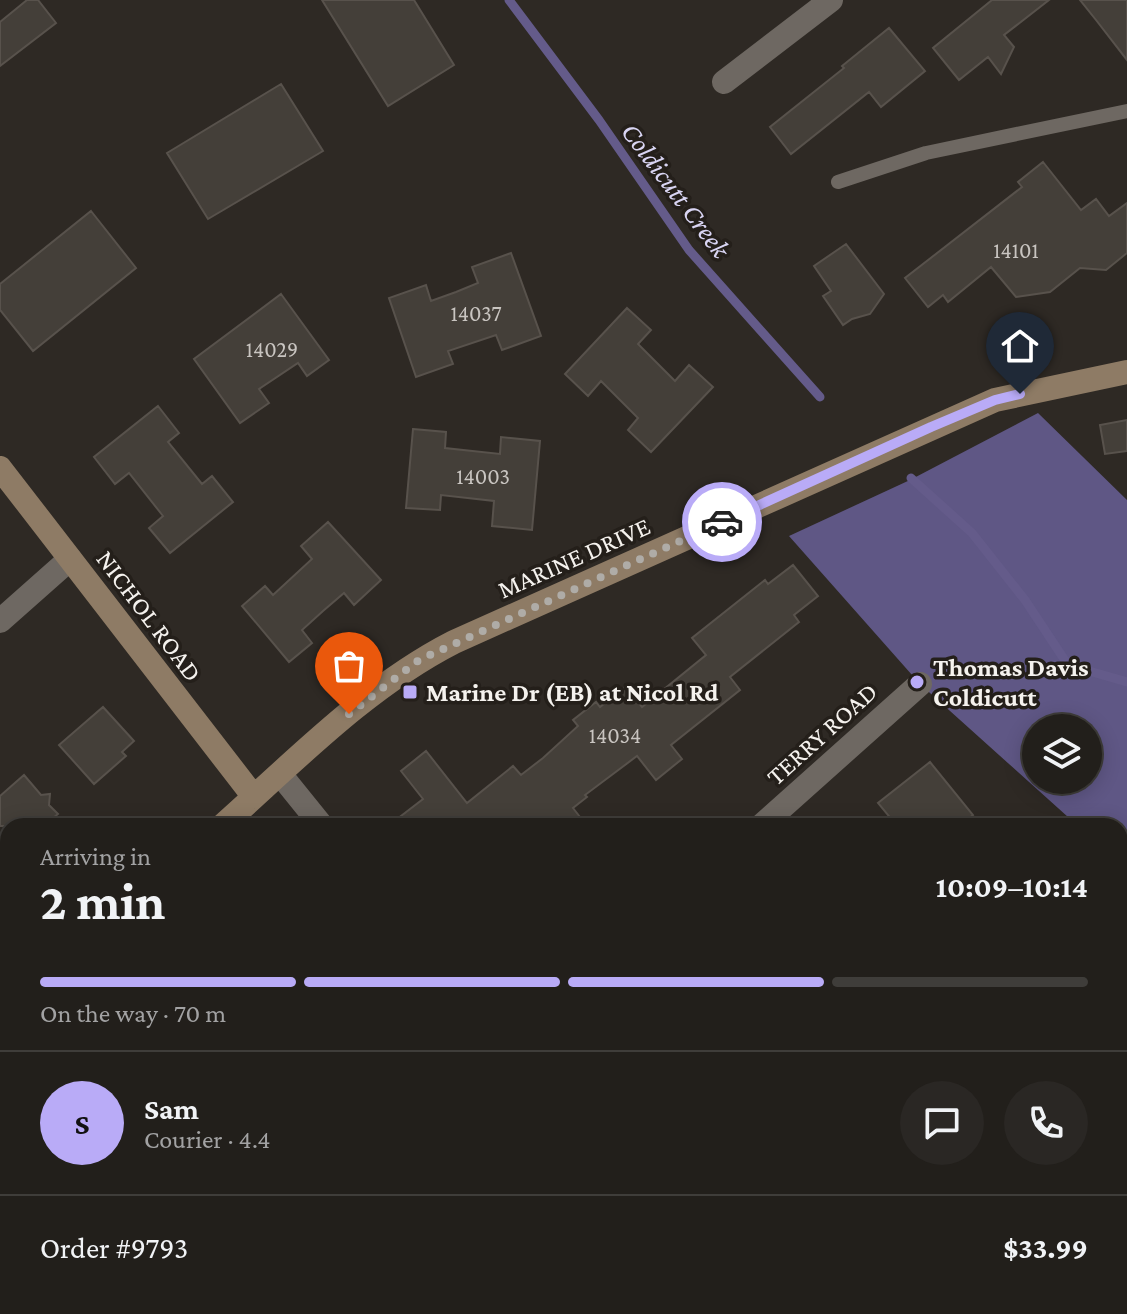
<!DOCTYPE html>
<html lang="en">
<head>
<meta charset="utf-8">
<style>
	:root { --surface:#221f1b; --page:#2a2724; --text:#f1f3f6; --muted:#a2a2a3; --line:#3f3d3a; --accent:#b9abf7 }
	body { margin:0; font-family:"Crimson Pro",serif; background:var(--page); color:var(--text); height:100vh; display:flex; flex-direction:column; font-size:30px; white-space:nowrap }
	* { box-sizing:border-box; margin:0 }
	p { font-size:26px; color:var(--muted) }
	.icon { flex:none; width:44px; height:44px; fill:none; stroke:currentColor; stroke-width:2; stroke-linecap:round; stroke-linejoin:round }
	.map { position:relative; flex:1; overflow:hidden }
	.sheet { position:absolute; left:0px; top:818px; width:1128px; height:496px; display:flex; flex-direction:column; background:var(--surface); border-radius:24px 24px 0 0; box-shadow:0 4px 20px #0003,0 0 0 2px var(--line) }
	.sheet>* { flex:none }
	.controls { position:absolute; left:1022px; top:714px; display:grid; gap:16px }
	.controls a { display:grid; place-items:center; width:80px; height:80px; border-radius:50%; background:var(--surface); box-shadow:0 4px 20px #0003,0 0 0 2px var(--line); font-size:40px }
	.pin { position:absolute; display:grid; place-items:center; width:68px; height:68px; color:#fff; margin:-82px -34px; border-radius:50% 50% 50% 0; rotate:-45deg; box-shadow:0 0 8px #0007 }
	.pin .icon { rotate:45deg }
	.courier { position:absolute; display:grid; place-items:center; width:80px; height:80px; margin:-40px; border:6px solid #b9abf7; border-radius:50%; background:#fff; color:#222; box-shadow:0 2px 10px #0007 }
	.overview em { font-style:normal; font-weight:700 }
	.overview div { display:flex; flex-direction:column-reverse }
	.overview { display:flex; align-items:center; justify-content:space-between; height:136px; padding:0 40px }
	h1 { font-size:52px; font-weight:700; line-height:60px }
	.bar { display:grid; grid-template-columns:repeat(4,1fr); gap:12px 8px; align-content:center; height:96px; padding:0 40px }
	.bar i { height:10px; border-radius:6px; background:var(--line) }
	.bar .on { background:var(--accent) }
	.bar p { grid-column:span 4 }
	.line { display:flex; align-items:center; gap:20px; padding:0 40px; border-top:2px solid var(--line) }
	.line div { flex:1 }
	.round { display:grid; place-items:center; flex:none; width:84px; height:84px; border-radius:42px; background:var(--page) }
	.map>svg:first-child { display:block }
	.forest { fill:#5f5785; fill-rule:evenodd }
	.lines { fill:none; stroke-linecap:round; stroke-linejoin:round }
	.stream { stroke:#645b8a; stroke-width:9 }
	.building { fill:#443f39; stroke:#58524c; stroke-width:2 }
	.lane { stroke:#6e6862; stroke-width:14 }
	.street { stroke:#6e6862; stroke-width:24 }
	.secondary { stroke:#8e7b65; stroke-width:24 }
	.done { stroke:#afaca7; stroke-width:8; stroke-dasharray:0 14.4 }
	.route { stroke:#b9abf7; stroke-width:10 }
	.poi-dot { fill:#b9abf7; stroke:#241f1a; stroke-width:3 }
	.labels { text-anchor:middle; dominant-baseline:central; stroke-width:7; stroke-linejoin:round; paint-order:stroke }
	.number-label { font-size:22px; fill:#c9c5c1 }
	.street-label { font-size:26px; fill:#f5f2ee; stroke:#241f1a }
	.poi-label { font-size:26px; font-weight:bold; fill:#f5f2ee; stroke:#241f1a; text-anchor:start }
	.water-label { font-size:28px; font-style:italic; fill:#d9d5f3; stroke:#241f1a }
</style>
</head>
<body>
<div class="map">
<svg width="1127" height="1314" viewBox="0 0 1127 1314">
	<rect width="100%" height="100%" fill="#2e2924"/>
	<path class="forest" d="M1038 413 1127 500V899L1120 888V826H1078L920 684 789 536 910 480ZM1036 728H1088V780H1036Z
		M1127 979V1314H832L840 1306H1120V991Z"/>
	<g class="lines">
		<path class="stream" d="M509 0 599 120 689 250 820 397
			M911 478 972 533 1025 600 1068 665 1127 682"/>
	</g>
	<path class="building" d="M27 0H38L56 23 0 66V22Z
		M322 0H414L454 65 388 106Z
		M992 0H1049L1004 35 1014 47 1001 74 988 57 959 80 933 48Z
		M1080 0H1127V60L1096 20Z
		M889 28 925 71 881 107 869 92 791 154 770 127 844 68 842 66Z
		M281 84 323 151 208 219 167 153Z
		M1043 162 1081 210 1096 199 1109 216 1127 203V253L1106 270 1080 268 1050 292 1016 297 991 267 948 302 943 295 928 307 905 278 1022 187 1018 182Z
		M91 211 136 268 33 351 0 310V284Z
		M846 244 884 294 870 314 852 319 843 325 823 296 831 291 814 266Z
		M511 253 541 336 502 350 496 335 448 351 453 364 416 377 389 298 426 285 431 301 456 292 478 283 472 267Z
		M281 294 329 360 307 376 298 363 259 389 269 403 240 423 194 359Z
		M627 308 651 330 638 344 675 381 689 365 713 387 651 452 628 430 638 418 601 381 588 396 565 374Z
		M158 406 179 433 168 442 202 484 212 476 233 502 170 553 149 528 163 516 129 473 115 484 94 457Z
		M1127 420V451L1105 454 1100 425Z
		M413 429 446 432 445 448 500 454 501 437 540 441 532 530 492 526 494 501 441 495 440 510 406 508Z
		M328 522 381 580 354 605 344 593 323 611 302 630 312 643 289 662 242 606 265 586 273 595 312 559 301 546Z
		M793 565 818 596 794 615 799 622 730 677 740 690 671 745 682 759 656 780 637 756 585 795 587 797 573 808 587 826H388L423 799 401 771 426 751 467 803 513 766 521 775 543 758 578 726 573 720 596 702 600 707 626 686 642 707 706 655 692 638 765 580 768 584Z
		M103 707 134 741 122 752 126 756 94 784 59 745Z
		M930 762 973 815 959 826H897L878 803Z
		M24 775 41 795 50 794 49 805 58 814 43 826H0V796Z"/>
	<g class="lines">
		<path class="lane" d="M838 182 926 153 1127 111"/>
		<path class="street" d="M724 82 831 0
			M0 621 70 559
			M280 774 322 826
			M761 826 920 684
			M216 1314 225 1306"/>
		<path class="secondary" d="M0 468 254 797
			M222 826C295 761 366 687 454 642L995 400 1127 372
			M0 1026 8 1019"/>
	</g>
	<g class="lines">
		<path class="done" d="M349 714 419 660 722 522"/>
		<path class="route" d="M722 522 931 427 995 400 1020 394"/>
	</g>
	<g class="poi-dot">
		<circle cx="917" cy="682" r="8"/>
		<rect x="402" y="684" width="16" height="16" rx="4"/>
	</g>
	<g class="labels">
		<g class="number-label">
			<text x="1016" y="250">14101</text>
			<text x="476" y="313">14037</text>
			<text x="272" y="349">14029</text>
			<text x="483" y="476">14003</text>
			<text x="615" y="735">14034</text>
		</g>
		<g class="street-label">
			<text transform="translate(574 558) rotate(-24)">MARINE DRIVE</text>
			<text transform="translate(149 616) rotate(53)">NICHOL ROAD</text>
			<text transform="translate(822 734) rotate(-42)">TERRY ROAD</text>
		</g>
		<g class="poi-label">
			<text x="933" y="667">Thomas Davis<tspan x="933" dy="30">Coldicutt</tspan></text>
			<text x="426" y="692">Marine Dr (EB) at Nicol Rd</text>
		</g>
		<g class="water-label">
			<text transform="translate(676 190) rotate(53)">Coldicutt Creek</text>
		</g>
	</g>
</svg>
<div class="controls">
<a><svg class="icon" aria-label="layers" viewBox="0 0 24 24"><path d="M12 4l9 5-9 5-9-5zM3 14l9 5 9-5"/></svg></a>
</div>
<div class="pin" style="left:349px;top:714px;background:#ea580c"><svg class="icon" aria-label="bag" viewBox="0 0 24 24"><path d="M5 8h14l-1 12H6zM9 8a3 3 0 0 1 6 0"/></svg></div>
<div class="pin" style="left:1020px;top:394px;background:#1f2937"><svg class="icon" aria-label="home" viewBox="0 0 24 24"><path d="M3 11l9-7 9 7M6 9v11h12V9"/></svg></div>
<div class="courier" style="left:722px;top:522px"><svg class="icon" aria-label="car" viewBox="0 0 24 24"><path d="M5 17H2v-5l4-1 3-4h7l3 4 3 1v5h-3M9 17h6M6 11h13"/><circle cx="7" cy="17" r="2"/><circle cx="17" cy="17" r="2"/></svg></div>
<section class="sheet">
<div class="overview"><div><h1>2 min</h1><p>Arriving in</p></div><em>10:09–10:14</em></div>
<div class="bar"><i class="on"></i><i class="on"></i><i class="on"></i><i></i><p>On the way · 70 m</p></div>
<div class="line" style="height:144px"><b class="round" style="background:var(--accent);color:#111">S</b><div><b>Sam</b><p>Courier · 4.4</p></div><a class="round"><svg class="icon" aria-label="chat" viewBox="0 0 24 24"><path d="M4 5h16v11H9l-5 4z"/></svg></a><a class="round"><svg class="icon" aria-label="phone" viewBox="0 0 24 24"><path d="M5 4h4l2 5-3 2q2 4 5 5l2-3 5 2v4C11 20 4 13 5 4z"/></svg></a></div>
<div class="line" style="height:104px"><div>Order #9793</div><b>$33.99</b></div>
</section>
</div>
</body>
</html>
